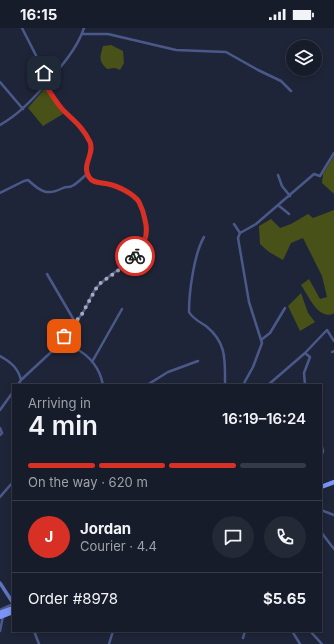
<!DOCTYPE html>
<html lang="en">
<head>
<meta charset="utf-8">
<style>
	:root { --surface:#171c2a; --page:#242936; --text:#f1f3f6; --muted:#9ea1a8; --line:#363a47; --accent:#d93025 }
	body { margin:0; font-family:Inter,sans-serif; background:var(--page); color:var(--text); height:100vh; display:flex; flex-direction:column; font-size:15px; white-space:nowrap }
	* { box-sizing:border-box; margin:0 }
	p { font-size:13px; color:var(--muted) }
	.icon { flex:none; width:22px; height:22px; fill:none; stroke:currentColor; stroke-width:2; stroke-linecap:round; stroke-linejoin:round }
	.map { position:relative; flex:1; overflow:hidden }
	.side { position:absolute; left:12px; top:356px; width:310px; height:248px; display:flex; flex-direction:column; background:var(--surface); border-radius:0px; box-shadow:0 2px 6px #0003,0 0 0 1px var(--line) }
	.side>* { flex:none }
	.fabs { position:absolute; left:286px; top:12px; display:grid; gap:8px }
	.fabs a { display:grid; place-items:center; width:36px; height:36px; border-radius:50%; background:var(--surface); box-shadow:0 2px 6px #0003,0 0 0 1px var(--line); font-size:20px }
	.pin { position:absolute; display:grid; place-items:center; width:34px; height:34px; color:#fff; margin:-17px; border-radius:8px; box-shadow:0 2px 6px #0006 }
	.courier { position:absolute; display:grid; place-items:center; width:40px; height:40px; margin:-20px; border:3px solid #d93025; border-radius:50%; background:#fff; color:#222; box-shadow:0 1px 5px #0007 }
	.headline em { font-style:normal; font-weight:600 }
	.headline div { display:flex; flex-direction:column-reverse }
	.headline { display:flex; align-items:center; justify-content:space-between; height:68px; padding:0 16px }
	h1 { font-size:26px; font-weight:600; line-height:30px }
	.bar { display:grid; grid-template-columns:repeat(4,1fr); gap:6px 4px; align-content:center; height:48px; padding:0 16px }
	.bar i { height:5px; border-radius:3px; background:var(--line) }
	.bar .selected { background:var(--accent) }
	.bar p { grid-column:span 4 }
	.line { display:flex; align-items:center; gap:10px; padding:0 16px; border-top:1px solid var(--line) }
	.line div { flex:1 }
	.round { display:grid; place-items:center; flex:none; width:42px; height:42px; border-radius:21px; background:var(--page) }
	.status { display:flex; justify-content:space-between; align-items:center; height:28px; padding:0 20px; background:var(--surface); direction:ltr }
	.status svg { height:11px; fill:currentColor }
	.map>svg:first-child { display:block }
	.green { fill:#485118 }
	.lines { fill:none; stroke-linecap:round; stroke-linejoin:round }
	.minor { stroke:#4a5989; stroke-width:2.5 }
	.secondary { stroke:#5e74c1; stroke-width:3.5 }
	.trunk { stroke:#7994f6; stroke-width:4.5 }
	.done { stroke:#a8acb9; stroke-width:4; stroke-dasharray:0 7.2 }
	.route { stroke:#d93025; stroke-width:5 }
</style>
</head>
<body>
<div class="status"><b>16:15</b><svg viewBox="0 0 49 12"><path d="M0 12V9h3v3zM5 12V6h3v6zM10 12V3h3v9zM15 12V0h3v12zM26 1h20v11H26zM47 4h2v5h-2z"/></svg></div>
<div class="map">
<svg width="334" height="616" viewBox="0 0 334 616">
	<rect width="100%" height="100%" fill="#1f2538"/>
	<path class="green" d="M111 17 123 23 124 35 120 42 115 40 107 41C98 32 100 29 103 18Z
		M45 60 63 86 43 98 28 80Z
		M334 128V166L322 155 323 146Z
		M334 182V285L333 286C317 291 309 268 301 257L309 251 320 271 327 269 322 248 303 210 291 215 283 232 269 224 260 216 259 198 271 191 280 200 291 196 308 186 313 190Z
		M301 265 308 285 315 294 300 303 288 278Z"/>
	<g class="lines">
		<path class="minor" d="M22 0 49 53
			M82 6H108L176 22 226 24 258 42 281 53 291 63
			M0 54 23 81
			M45 57C51 65 56 74 63 82 73 93 86 101 91 117 94 128 79 140 90 151 94 155 102 154 107 155 117 158 132 165 139 174 144 180 146 191 146 200 146 232 117 238 98 258 91 265 89 276 83 284 78 293 70 300 64 308L63 312C66 317 70 318 75 320 90 328 100 341 103 357
			M0 97C19 86 32 72 46 56 60 40 77 21 84 0
			M278 147 282 158 290 168
			M0 165 24 153 28 152C41 164 47 168 63 160 67 158 69 160 72 158 78 155 82 150 87 146
			M278 177 289 186
			M234 196 240 205 238 210 249 274 262 315 253 339 243 357
			M240 205 256 196 314 146 320 148 334 125
			M204 209C194 226 189 264 189 284 193 291 200 294 206 298 227 315 225 332 225 357
			M47 246 75 294
			M261 312 270 305 285 280
			M332 324 334 323
			M305 325 327 302 334 313
			M0 328C11 334 18 340 21 352L18 357
			M92 334 122 281
			M21 352 63 313
			M147 357 168 344 198 333
			M268 357 305 325 310 329 304 345 305 357
			M0 382 13 364
			M0 400 2 405 0 407
			M321 415 323 423 321 429
			M0 469 13 454
			M321 482 334 487
			M321 504 334 521
			M321 563V561
			M0 582 13 576
			M0 603 3 588
			M34 603 39 616
			M292 603 300 616
			M310 603 322 616
			M243 610 245 603
			M109 616 113 603"/>
		<path class="secondary" d="M0 555 13 575"/>
		<path class="trunk" d="M321 459 334 454
			M0 585 13 580
			M0 589 13 584"/>
	</g>
	<g class="lines">
		<path class="done" d="M64 308 82 286 98 257 127 236 135 228"/>
		<path class="route" d="M44 45 49 53 45 57C51 65 56 74 63 82 74 93 83 99 90 114 95 126 81 137 89 149 93 156 102 154 108 156 118 158 134 166 139 174 142 180 144 186 145 192 149 207 144 217 135 228"/>
	</g>
</svg>
<div class="fabs">
<a><svg class="icon" aria-label="layers" viewBox="0 0 24 24"><path d="M12 4l9 5-9 5-9-5zM3 14l9 5 9-5"/></svg></a>
</div>
<div class="pin" style="left:64px;top:308px;background:#ea580c"><svg class="icon" aria-label="bag" viewBox="0 0 24 24"><path d="M5 8h14l-1 12H6zM9 8a3 3 0 0 1 6 0"/></svg></div>
<div class="pin" style="left:44px;top:45px;background:#1f2937"><svg class="icon" aria-label="home" viewBox="0 0 24 24"><path d="M3 11l9-7 9 7M6 9v11h12V9"/></svg></div>
<div class="courier" style="left:135px;top:228px"><svg class="icon" aria-label="bike" viewBox="0 0 24 24"><circle cx="6" cy="16" r="4"/><circle cx="18" cy="16" r="4"/><path d="M6 16l4-8h5l3 8M10 8l3 8H6M13 5h3"/></svg></div>
<section class="side">
<div class="headline"><div><h1>4 min</h1><p>Arriving in</p></div><em>16:19–16:24</em></div>
<div class="bar"><i class="selected"></i><i class="selected"></i><i class="selected"></i><i></i><p>On the way · 620 m</p></div>
<div class="line" style="height:72px"><b class="round" style="background:var(--accent);color:#fff">J</b><div><b>Jordan</b><p>Courier · 4.4</p></div><a class="round"><svg class="icon" aria-label="chat" viewBox="0 0 24 24"><path d="M4 5h16v11H9l-5 4z"/></svg></a><a class="round"><svg class="icon" aria-label="phone" viewBox="0 0 24 24"><path d="M5 4h4l2 5-3 2q2 4 5 5l2-3 5 2v4C11 20 4 13 5 4z"/></svg></a></div>
<div class="line" style="height:52px"><div>Order #8978</div><b>$5.65</b></div>
</section>
</div>
</body>
</html>
